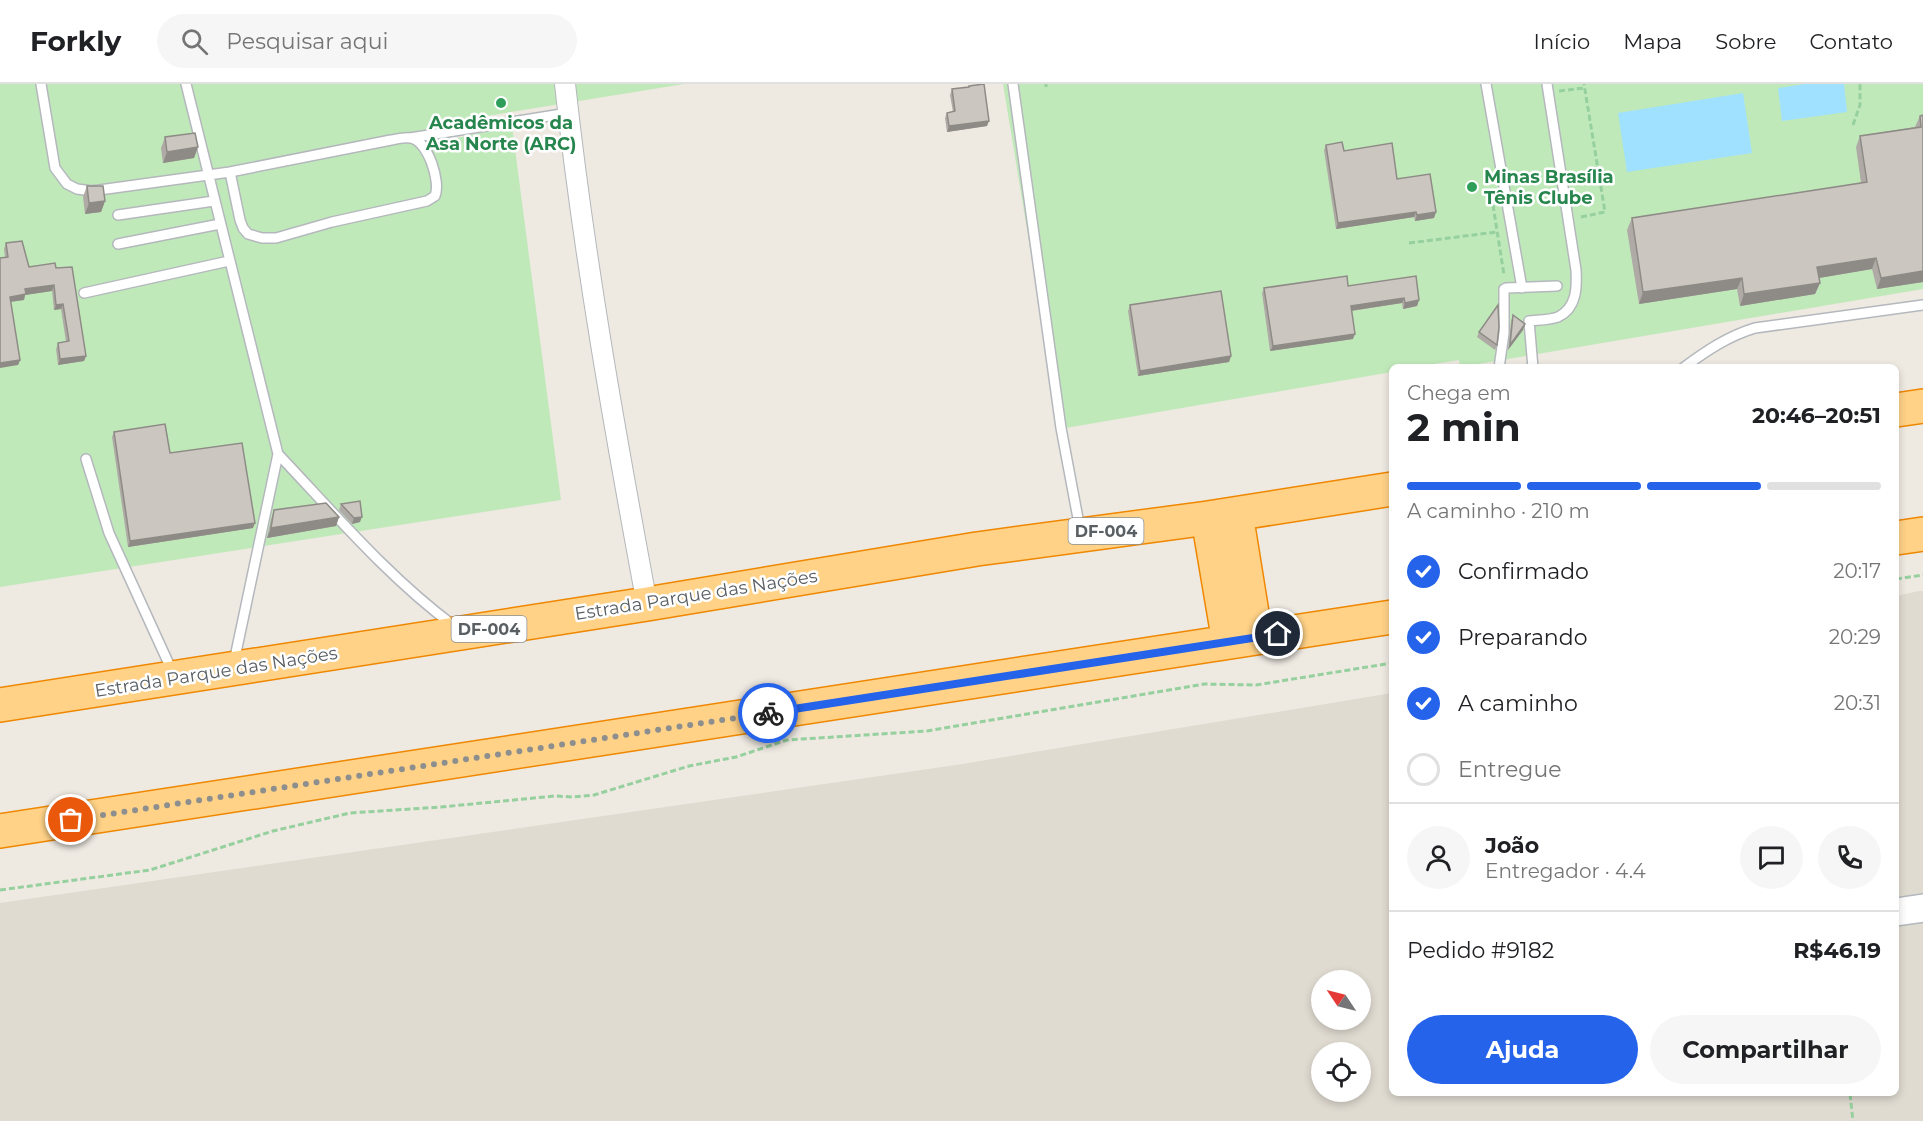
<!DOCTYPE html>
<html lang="pt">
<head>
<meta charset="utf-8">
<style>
	:root { --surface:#fff; --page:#f6f6f6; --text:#202124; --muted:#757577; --line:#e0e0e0; --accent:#2563eb }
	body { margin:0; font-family:Montserrat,sans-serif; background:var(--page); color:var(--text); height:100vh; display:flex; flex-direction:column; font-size:22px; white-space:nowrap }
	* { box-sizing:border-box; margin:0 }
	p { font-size:20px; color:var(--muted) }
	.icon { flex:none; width:33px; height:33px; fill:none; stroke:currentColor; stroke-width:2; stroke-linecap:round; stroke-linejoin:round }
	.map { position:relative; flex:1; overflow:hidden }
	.sheet { position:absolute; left:1389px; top:280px; width:510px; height:732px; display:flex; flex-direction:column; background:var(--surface); border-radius:9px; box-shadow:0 3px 9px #0003 }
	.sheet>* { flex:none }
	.needle { width:39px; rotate:305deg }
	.fabs { position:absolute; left:1311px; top:886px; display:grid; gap:12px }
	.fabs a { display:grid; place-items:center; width:60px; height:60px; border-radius:50%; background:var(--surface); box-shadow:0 3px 9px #0003; font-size:30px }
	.pin { position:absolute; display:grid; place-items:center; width:51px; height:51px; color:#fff; margin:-26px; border:3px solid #fff; border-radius:50%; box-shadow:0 2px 6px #0007 }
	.courier { position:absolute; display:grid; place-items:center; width:60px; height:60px; margin:-30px; border:4px solid #2563eb; border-radius:50%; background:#fff; color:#222; box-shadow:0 2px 8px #0007 }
	.summary em { font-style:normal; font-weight:700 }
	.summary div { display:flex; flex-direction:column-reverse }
	.summary { display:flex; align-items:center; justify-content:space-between; height:102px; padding:0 18px }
	h1 { font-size:39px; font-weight:700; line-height:45px }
	.bar { display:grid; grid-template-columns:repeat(4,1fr); gap:9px 6px; align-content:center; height:72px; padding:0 18px }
	.bar i { height:8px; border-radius:4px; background:var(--line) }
	.bar .active { background:var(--accent) }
	.bar p { grid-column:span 4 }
	.line { display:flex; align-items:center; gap:15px; padding:0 18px; border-top:2px solid var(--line) }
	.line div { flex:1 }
	.round { display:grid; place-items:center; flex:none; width:63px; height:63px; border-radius:32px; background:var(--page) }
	ol { padding:0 18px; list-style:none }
	li { display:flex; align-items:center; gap:18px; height:66px }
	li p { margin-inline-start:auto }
	li .icon { padding:6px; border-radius:50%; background:var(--accent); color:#fff; stroke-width:4 }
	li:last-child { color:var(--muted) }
	li i { width:33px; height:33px; border:3px solid var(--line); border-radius:50% }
	.action { display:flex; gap:12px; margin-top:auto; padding:12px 18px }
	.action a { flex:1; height:69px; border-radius:36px; background:var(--accent); color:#fff; font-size:24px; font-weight:700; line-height:69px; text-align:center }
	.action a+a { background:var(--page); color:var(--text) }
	header { display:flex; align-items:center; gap:36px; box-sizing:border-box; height:84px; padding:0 30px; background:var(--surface); border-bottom:2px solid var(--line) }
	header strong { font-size:28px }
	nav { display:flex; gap:33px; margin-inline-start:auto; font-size:21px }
	.search { width:420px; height:54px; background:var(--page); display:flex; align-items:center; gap:15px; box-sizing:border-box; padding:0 21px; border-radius:33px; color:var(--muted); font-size:22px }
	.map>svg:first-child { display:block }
	.education { fill:#e0dbd1; fill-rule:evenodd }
	.green { fill:#c0e9ba }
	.water { fill:#a0e1ff }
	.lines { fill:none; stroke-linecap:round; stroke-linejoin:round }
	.lane-casing { stroke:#b4b8bd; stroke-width:12 }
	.street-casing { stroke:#b4b8bd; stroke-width:22 }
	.secondary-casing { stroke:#b2b8bd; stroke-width:30 }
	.highway-casing { stroke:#ef8700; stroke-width:36 }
	.path { stroke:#95d09e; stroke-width:3; stroke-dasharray:6 3; stroke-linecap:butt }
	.lane { stroke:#fff; stroke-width:9 }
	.street { stroke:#fff; stroke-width:20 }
	.secondary { stroke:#fff; stroke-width:27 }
	.highway { stroke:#ffd287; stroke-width:33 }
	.wall { fill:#afaaa5 }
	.shaded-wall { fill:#8e8b86 }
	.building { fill:#cbc6c0; stroke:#8e8b86; stroke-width:1.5 }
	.done { stroke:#8d8f8f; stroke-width:6; stroke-dasharray:0 10.8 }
	.route { stroke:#2563eb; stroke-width:8 }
	.leisure-dot { fill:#2e9e5b; stroke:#fff; stroke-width:2 }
	.labels { text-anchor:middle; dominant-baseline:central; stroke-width:5; stroke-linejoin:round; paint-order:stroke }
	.shield { fill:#fff; stroke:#8b8f92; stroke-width:1.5 }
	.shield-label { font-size:16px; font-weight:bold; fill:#595f63 }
	.leisure-label { font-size:18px; font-weight:bold; fill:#27864d; stroke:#fff }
	.street-label { font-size:18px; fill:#595f63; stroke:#fff }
</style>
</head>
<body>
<header>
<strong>Forkly</strong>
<div class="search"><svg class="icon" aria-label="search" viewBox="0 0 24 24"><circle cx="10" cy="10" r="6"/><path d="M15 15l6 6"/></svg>Pesquisar aqui</div>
<nav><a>Início</a><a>Mapa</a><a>Sobre</a><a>Contato</a></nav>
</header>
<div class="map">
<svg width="1923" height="1037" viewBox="0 0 1923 1037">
	<rect width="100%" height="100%" fill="#eee9e1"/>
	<path class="education" d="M1919 507H1923V1037H0V819L956 681 1392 609V1010H1896V512ZM1322 897H1360V936H1322ZM1322 969H1360V1008H1322Z"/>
	<path class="green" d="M0 0H684L444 39 447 56 512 42 561 416 0 503Z
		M1003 0H1923V205L1460 283 1459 276 1416 283 1392 284V288L1060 345Z"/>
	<path class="water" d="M1805 0H1844L1847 28 1782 37 1778 4Z
		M1743 9 1752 69 1627 88 1618 29Z"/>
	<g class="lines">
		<g class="lane-casing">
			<path id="lane" d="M41 0 55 84 67 100 77 105 92 107 230 88 391 56C397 55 405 53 411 54 428 57 441 98 435 112L427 117 332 138 276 154H262L248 150 243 144 240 136 230 88
				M186 0 278 370 234 578
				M1013 0 1061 344 1080 445
				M1486 0 1522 204
				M410 54 568 29
				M118 131 214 117
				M118 160 220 140
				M84 209 229 177
				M1499 284 1504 249V205L1506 204 1557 202
				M1533 284 1529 237C1537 236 1550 236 1558 233 1577 224 1577 203 1576 186L1547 0
				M1683 284C1706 267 1728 252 1755 244L1923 221
				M278 370C334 429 388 493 454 542
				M86 375 109 449 173 589"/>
		</g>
		<g class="street-casing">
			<path id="street" d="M565 0C584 174 615 348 647 520"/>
		</g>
		<g class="secondary-casing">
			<path id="secondary" d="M1896 828 1923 824"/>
		</g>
		<g class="highway-casing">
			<path id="highway" d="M1896 326 1923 322
				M1236 430 1256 554
				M1208 434 1229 558
				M1896 454 1923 450
				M0 621 647 520 977 465 1208 434 1392 405
				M0 747 1392 533"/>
		</g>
		<path class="path" d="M1046 0V3
			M1559 7 1584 4
			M1853 41 1860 21V0
			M1493 121 1504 191
			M1581 133 1605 128 1584 0
			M1409 159 1497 148
			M1896 495 1923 491
			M0 806 150 786 273 747 350 729 441 723 555 712 573 713 594 711 689 682 736 673 787 656 927 647 1204 600 1256 601 1392 579
			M1850 1010 1853 1037"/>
		<use href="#lane" class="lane"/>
		<use href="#street" class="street"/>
		<use href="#secondary" class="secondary"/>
		<use href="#highway" class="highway"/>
	</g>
	<path class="wall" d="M969 2 987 42 947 48 945 34 947 29 953 28 950 11 952 5 969 3Z
		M1923 31V198L1877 205 1872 185 1819 194 1820 199 1815 210 1740 222 1737 205 1639 220 1627 146 1632 134 1861 99 1856 63 1860 52 1915 43 1920 32Z
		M165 53 198 63 194 74 163 79 161 64Z
		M1326 61 1344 67 1397 95 1436 128 1434 134 1415 137 1414 133 1336 145 1324 66Z
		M87 102 105 117 101 128 85 130 83 113Z
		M6 159 29 183 56 184 86 272 84 277 58 281 56 265 58 259 66 258 61 225 54 226 52 207 25 211 24 216 11 218 20 276 18 281 4 165Z
		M1348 202 1419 216 1417 222 1403 225 1402 219 1352 227 1353 255 1270 267 1262 209 1264 204Z
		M1130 221 1231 272 1229 278 1138 292 1128 227Z
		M1513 231 1523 246 1508 266 1511 237Z
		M1479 248 1497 261 1495 266 1477 253Z
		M114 348 170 369 253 444 128 463 112 353Z
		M341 420 360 438 352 440 339 426Z
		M274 426 339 433 336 442 267 454 271 435Z"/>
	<path class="shaded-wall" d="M989 37 987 42 947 48 949 42Z
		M198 63 194 74 163 79 167 68Z
		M105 117 101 128 85 130 89 119Z
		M1416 128 1414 133 1336 145 1338 139Z
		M1436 128 1434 134 1415 137 1417 131Z
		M1876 174 1872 185 1813 195 1817 183Z
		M1923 187V198L1877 205 1881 194Z
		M1742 194 1737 205 1639 220 1643 208Z
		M1820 199 1815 210 1740 222 1744 210Z
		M54 201 52 207 25 211 24 216 8 218 10 213 25 205Z
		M1404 214 1402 219 1349 227 1351 222Z
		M1419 216 1417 222 1403 225 1405 219Z
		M63 220 61 225 54 226 56 221Z
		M1525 240 1523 246 1508 266 1510 261Z
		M1355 250 1353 255 1270 267 1273 262Z
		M86 272 84 277 58 281 60 275Z
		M1231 272 1229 278 1138 292 1140 287Z
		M20 276 18 281 0 284V279Z
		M339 433 336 442 267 454 271 444Z
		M362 433 360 438 352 440 354 434Z
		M255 439 253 444 128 463 130 457Z"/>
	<path class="building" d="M984 0 989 37 949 42 947 29 955 27 952 5 969 3V2Z
		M1923 31V187L1881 194 1876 174 1817 183 1820 199 1744 210 1742 194 1643 208 1632 134 1867 98 1860 52 1921 43 1920 32Z
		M195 49 198 63 167 68 165 53Z
		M1342 58 1344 67 1392 59 1397 95 1430 90 1436 128 1417 131 1416 128 1338 139 1326 61Z
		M87 102H103L105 117 89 119Z
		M22 157 29 183 55 179 56 184 72 183 86 272 60 275 58 259 69 257 63 220 56 221 54 201 25 205 26 210 10 213 20 276 0 279V174L8 173 6 159Z
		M1347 192 1348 202 1416 192 1419 216 1405 219 1404 214 1351 222 1355 250 1273 262 1264 204Z
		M1221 207 1231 272 1140 287 1130 221Z
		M1498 221 1499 243 1497 261 1479 248Z
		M1513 231 1525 240 1510 261Z
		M165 340 170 369 242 359 255 439 130 457 114 348Z
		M360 417 362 433 354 434 341 420Z
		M326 419 339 433 271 444 274 426Z"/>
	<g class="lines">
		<path class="done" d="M71 736 768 629"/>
		<path class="route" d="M768 629 1278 550"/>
	</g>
	<g class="leisure-dot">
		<circle cx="501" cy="19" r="6"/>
		<circle cx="1472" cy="103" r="6"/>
	</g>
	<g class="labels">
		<g class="shield">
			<rect x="1068.5" y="434" width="75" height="26" rx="4.5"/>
			<rect x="451.5" y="532" width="75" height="26" rx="4.5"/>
		</g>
		<g class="shield-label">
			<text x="1106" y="447">DF-004</text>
			<text x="489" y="545">DF-004</text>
		</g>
		<g class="leisure-label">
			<text x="501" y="39">Acadêmicos da<tspan x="501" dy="21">Asa Norte (ARC)</tspan></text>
			<text x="1484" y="93" text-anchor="start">Minas Brasília<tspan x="1484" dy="21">Tênis Clube</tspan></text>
		</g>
		<g class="street-label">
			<text transform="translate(696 511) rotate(-9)">Estrada Parque das Nações</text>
			<text transform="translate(216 588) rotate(-9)">Estrada Parque das Nações</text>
		</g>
	</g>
</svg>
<div class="fabs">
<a><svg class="needle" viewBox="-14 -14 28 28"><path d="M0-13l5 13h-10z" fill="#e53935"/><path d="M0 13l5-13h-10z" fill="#757577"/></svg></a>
<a><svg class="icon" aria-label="locate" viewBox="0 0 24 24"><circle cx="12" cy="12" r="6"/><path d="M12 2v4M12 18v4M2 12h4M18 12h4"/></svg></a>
</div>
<div class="pin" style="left:71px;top:736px;background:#ea580c"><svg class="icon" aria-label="bag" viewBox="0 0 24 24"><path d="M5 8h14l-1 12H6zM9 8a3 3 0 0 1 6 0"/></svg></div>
<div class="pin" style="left:1278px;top:550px;background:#1f2937"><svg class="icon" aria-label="home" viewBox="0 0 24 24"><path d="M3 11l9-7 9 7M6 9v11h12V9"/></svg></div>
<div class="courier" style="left:768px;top:629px"><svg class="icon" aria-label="bike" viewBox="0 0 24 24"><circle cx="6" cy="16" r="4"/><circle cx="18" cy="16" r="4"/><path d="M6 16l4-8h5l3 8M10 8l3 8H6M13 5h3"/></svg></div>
<section class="sheet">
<div class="summary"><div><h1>2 min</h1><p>Chega em</p></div><em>20:46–20:51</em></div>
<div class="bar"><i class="active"></i><i class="active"></i><i class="active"></i><i></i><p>A caminho · 210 m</p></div>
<ol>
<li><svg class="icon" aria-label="check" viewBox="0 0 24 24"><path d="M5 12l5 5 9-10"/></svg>Confirmado<p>20:17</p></li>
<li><svg class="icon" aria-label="check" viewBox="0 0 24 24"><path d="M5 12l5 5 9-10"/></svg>Preparando<p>20:29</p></li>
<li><svg class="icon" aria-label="check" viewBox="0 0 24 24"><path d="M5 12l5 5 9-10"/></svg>A caminho<p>20:31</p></li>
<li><i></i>Entregue</li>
</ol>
<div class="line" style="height:108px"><a class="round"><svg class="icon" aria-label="person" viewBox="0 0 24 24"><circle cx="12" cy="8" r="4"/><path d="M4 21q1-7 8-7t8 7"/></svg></a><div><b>João</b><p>Entregador · 4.4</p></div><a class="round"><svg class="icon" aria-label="chat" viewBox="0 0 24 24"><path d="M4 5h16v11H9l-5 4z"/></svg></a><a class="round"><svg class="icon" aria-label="phone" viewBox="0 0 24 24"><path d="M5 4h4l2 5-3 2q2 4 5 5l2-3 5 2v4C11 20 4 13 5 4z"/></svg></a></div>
<div class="line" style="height:78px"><div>Pedido #9182</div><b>R$46.19</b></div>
<div class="action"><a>Ajuda</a><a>Compartilhar</a></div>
</section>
</div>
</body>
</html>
